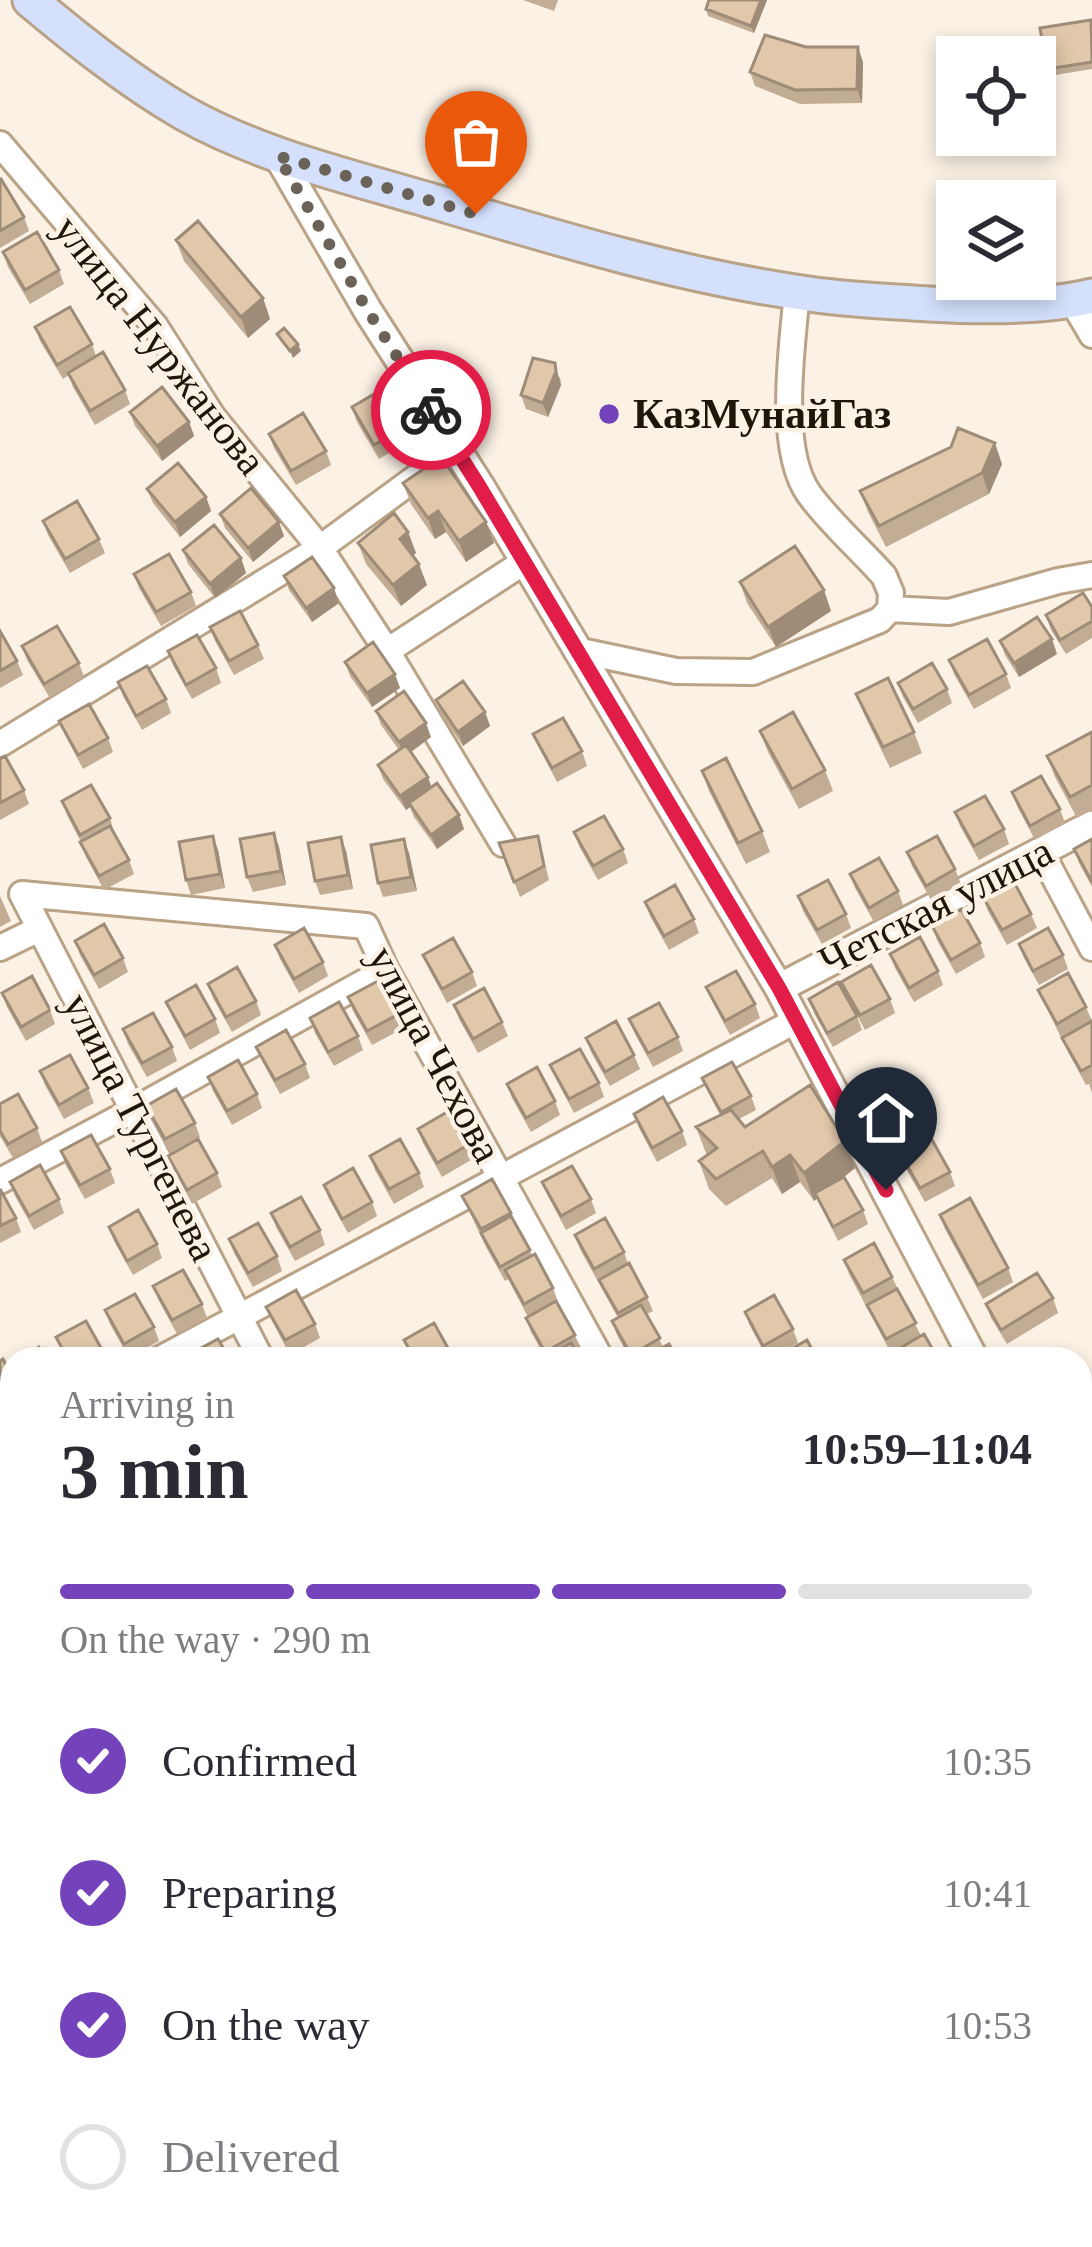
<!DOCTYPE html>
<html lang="en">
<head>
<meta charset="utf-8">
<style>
	:root { --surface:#fff; --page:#f7f7f7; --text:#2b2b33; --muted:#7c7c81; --line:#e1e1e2; --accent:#7443bb }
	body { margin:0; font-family:"Times New Roman",serif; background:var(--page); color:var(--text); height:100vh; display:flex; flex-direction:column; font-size:45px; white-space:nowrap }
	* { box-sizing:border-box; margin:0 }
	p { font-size:39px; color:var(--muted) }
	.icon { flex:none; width:66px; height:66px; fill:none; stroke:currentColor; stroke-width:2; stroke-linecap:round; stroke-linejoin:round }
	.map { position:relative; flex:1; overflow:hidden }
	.details { position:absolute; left:0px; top:1347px; width:1092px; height:900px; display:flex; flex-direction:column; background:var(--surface); border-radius:36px 36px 0 0; box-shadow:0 6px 18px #0003 }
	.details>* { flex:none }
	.controls { position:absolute; left:936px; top:36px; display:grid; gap:24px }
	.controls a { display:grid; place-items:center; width:120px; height:120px; border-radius:0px; background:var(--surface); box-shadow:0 6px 18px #0003; font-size:60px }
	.pin { position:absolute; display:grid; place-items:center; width:102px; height:102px; color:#fff; margin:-123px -51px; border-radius:50% 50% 50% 0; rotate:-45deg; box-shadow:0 0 12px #0007 }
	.pin .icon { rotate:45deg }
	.courier { position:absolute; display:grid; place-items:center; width:120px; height:120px; margin:-60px; border:9px solid #e11d48; border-radius:50%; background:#fff; color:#222; box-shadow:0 3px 15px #0007 }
	.summary em { font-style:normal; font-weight:800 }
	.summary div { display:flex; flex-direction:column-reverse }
	.summary { display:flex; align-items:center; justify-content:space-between; height:204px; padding:0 60px }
	h1 { font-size:78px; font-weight:800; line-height:90px }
	.bar { display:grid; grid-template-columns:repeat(4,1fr); gap:18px 12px; align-content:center; height:144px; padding:0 60px }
	.bar i { height:15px; border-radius:9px; background:var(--line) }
	.bar .on { background:var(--accent) }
	.bar p { grid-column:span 4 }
	ol { padding:0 60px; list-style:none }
	li { display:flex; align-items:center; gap:36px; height:132px }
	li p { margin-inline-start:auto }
	li .icon { padding:12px; border-radius:50%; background:var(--accent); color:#fff; stroke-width:4 }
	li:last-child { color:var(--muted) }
	li i { width:66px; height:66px; border:6px solid var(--line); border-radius:50% }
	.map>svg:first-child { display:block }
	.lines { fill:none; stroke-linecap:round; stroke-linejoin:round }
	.minor-casing { stroke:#baa286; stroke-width:30 }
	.tertiary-casing { stroke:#baa286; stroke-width:33 }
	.secondary-casing { stroke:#baa286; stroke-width:39 }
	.minor { stroke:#fff; stroke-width:24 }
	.tertiary { stroke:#fff; stroke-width:27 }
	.secondary { stroke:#d5e1fc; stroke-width:33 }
	.wall { fill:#c2ac93 }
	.shaded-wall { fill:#9e8c78 }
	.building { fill:#e1c8ab; stroke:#9e8c78; stroke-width:3 }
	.done { stroke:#6b6357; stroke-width:12; stroke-dasharray:0 21.6 }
	.route { stroke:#e11d48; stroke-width:15 }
	.poi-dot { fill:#7443bb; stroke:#fbf1e5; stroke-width:4.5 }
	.labels { text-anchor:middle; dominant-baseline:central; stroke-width:9; stroke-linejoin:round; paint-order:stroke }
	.street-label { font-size:42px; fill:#1e160b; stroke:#fbf1e5 }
	.poi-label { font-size:42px; font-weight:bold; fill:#1e160b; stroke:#fbf1e5; text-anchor:start }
</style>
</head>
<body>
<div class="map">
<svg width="1092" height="2247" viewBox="0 0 1092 2247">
	<rect width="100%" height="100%" fill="#fbf1e5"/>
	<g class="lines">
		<g class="minor-casing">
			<path id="minor" d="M0 144 155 326 213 417 320 548 387 651 503 844
				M1072 301 1092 335
				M890 609 949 612 1058 581 1092 575
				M576 650 676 671 753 672 880 620 890 609 891 593 884 576C860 549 830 523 809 494 777 449 792 346 797 293
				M387 651 524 562
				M0 744 320 548 455 449
				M1041 852 1092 948
				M22 894 366 926 386 970 601 1359
				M22 894 261 1359
				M0 948 39 929
				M0 1181 132 1111 386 970
				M160 1359 797 1020
				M1080 1433 1092 1426
				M0 1444 12 1437
				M0 2065 12 2087
				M728 2235 734 2247
				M1078 2235 1084 2247"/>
		</g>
		<g class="tertiary-casing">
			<path id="tertiary" d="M278 156 368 311 480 486 779 988 974 1359
				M779 988 1092 825
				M1080 1563 1092 1586
				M0 1567 12 1589
				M1080 1695 1092 1689
				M368 2235 374 2247
				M65 2247 86 2235"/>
		</g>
		<g class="secondary-casing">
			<path id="secondary" d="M30 0C79 41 129 81 184 113 260 156 348 176 432 201 553 237 677 275 802 293 844 300 887 301 929 304 980 307 1043 308 1092 296"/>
		</g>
		<use href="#minor" class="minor"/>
		<use href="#tertiary" class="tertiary"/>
		<use href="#secondary" class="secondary"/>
	</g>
	<path class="wall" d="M523 0H558L554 11Z
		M767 0 754 33 708 16 706 9Z
		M1092 22V69L1049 76 1047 69Z
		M863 62 862 103 800 104 755 86 750 72Z
		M0 180 24 217 29 231 0 248Z
		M176 240 263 298 270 319 248 338 184 261Z
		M3 252 59 270 64 284 30 304 8 267Z
		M35 327 92 344 96 356 125 390 130 404 95 425 73 387 69 375 63 379 40 341Z
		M560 377 561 385 548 417 526 409 521 395Z
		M352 407 408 425 413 439 379 459 357 422Z
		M130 412 189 422 194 436 162 461 135 426Z
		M269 434 326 451 331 465 296 485 274 448Z
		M1002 464 989 494 886 547 868 512 860 491Z
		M403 483 486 522 494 543 466 562 446 532 435 539 411 504Z
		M147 489 206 497 211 511 180 537 153 503Z
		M220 514 284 536 253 562 225 528Z
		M43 521 99 539 105 553 70 573 48 535Z
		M408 532 416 553 413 556 427 585 401 606 366 564 358 543Z
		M183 550 241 558 246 573 215 598 188 564Z
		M134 574 191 592 196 606 161 626 139 588Z
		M284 576 339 603 312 622 289 590Z
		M740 582 831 611 776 647 747 603Z
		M1092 607V638L1066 654 1051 630 1046 615Z
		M210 627 258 645 264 659 234 675 215 641Z
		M0 631 17 661 23 675 0 688Z
		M1000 641 1057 654 1019 677 1005 655Z
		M22 646 79 663 84 677 50 698 27 660Z
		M168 651 216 668 221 683 192 699 173 665Z
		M949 660 1006 674 1011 688 974 709 954 674Z
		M345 662 400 688 372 707 350 676Z
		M118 682 166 699 171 713 142 730 123 696Z
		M898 683 947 689 952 703 918 723 903 697Z
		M856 694 914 732 922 753 890 768 864 714Z
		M436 700 485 712 490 726 463 746 441 714Z
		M376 711 431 737 411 752 432 787 459 815 464 829 437 849 414 817 410 807 406 810 383 779 378 765 399 750 381 725Z
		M59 721 108 738 113 752 83 769 65 735Z
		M760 731 825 770 833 791 799 809 768 752Z
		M1092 732V810L1077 818 1055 777 1047 756Z
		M533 734 582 751 587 766 557 782 539 748Z
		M0 759 24 790 29 804 0 820Z
		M702 771 762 831 770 852 746 864 709 791Z
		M1012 792 1060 809 1065 823 1035 840 1017 806Z
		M62 801 110 818 114 833 129 860 134 874 104 890 86 857 81 842 67 815Z
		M955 812 1004 829 1009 844 979 860 960 826Z
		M574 832 623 849 628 863 598 880 579 846Z
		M274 833 279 847 286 885 253 892 247 877Z
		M538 836 549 880 520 897 499 843Z
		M1092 839V887L1079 863 1074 849Z
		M218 850 225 888 191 895 186 880Z
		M346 851 353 889 320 895 315 881Z
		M907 852 955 869 961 884 931 900 912 866Z
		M409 853 417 891 383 897 378 883Z
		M850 874 898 891 903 905 874 922 855 888Z
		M0 896 11 921 0 927Z
		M798 896 846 914 851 928 822 944 803 911Z
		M983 897 1031 914 1037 928 1007 945 988 911Z
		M645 902 694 919 699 933 669 950 650 916Z
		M932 926 980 943 985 957 956 974 937 940Z
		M75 941 123 958 128 972 99 989 80 955Z
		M1019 944 1063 955 1068 969 1039 985 1024 958Z
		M275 945 323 962 328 976 299 993 280 959Z
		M890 954 938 971 943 985 914 1002 895 968Z
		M423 955 472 972 477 986 447 1003 429 969Z
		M841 982 890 999 895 1013 865 1030 847 996Z
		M208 984 256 1001 261 1015 232 1032 213 998Z
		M706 987 755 1004 760 1018 730 1035 712 1001Z
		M1038 990 1086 1007 1092 1021V1093L1089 1084 1086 1085 1068 1052Z
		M2 993 50 1010 55 1024 26 1041 7 1007Z
		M348 997 397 1015 402 1029 372 1045 353 1011Z
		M809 999 857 1016 862 1030 833 1047 814 1013Z
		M166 1002 215 1019 220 1033 190 1050 172 1016Z
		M454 1005 502 1022 508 1036 478 1053 459 1019Z
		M310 1018 358 1036 363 1050 334 1066 315 1033Z
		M629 1019 678 1037 683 1051 653 1067 635 1034Z
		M123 1029 172 1047 177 1061 147 1077 128 1044Z
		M586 1038 634 1055 640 1069 610 1086 591 1052Z
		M256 1047 305 1064 310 1078 280 1094 262 1061Z
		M550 1065 599 1083 604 1097 574 1113 556 1079Z
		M40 1071 88 1088 94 1103 64 1119 45 1085Z
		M208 1077 257 1094 262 1108 232 1125 213 1091Z
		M702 1078 751 1096 756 1110 739 1119 745 1127 855 1168 844 1177 863 1210 868 1224 838 1241 817 1198 814 1201 800 1182 782 1194 772 1178 726 1206 709 1189 699 1161 707 1156 696 1127 720 1115 708 1092Z
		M507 1084 555 1101 560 1115 531 1132 512 1098Z
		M0 1104 37 1128 42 1142 13 1158 0 1136Z
		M146 1106 195 1123 200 1137 170 1153 151 1120Z
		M634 1114 682 1131 687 1145 657 1162 639 1128Z
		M418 1129 466 1146 471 1160 442 1177 423 1143Z
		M61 1151 110 1169 115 1183 85 1199 66 1166Z
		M901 1155 950 1172 955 1186 925 1202 906 1169Z
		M168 1156 217 1173 222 1187 192 1204 174 1170Z
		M370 1156 419 1173 424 1187 394 1204 375 1170Z
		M10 1182 59 1199 64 1213 34 1230 15 1196Z
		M542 1182 591 1199 596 1213 566 1230 548 1196Z
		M324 1185 372 1202 377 1216 348 1233 329 1199Z
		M0 1189 16 1218 21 1232 0 1243Z
		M462 1196 511 1213 532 1255 553 1288 558 1302 557 1303 575 1335 580 1349 545 1357 531 1332 526 1318 528 1317 508 1279 505 1281 486 1247Z
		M271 1213 320 1230 325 1245 295 1261 276 1227Z
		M940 1215 1008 1268 1013 1282 983 1299 945 1229Z
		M109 1227 157 1244 162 1258 133 1275 114 1241Z
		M575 1235 624 1252 628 1264 647 1297 653 1311 647 1314 663 1347 677 1359H630L617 1335 612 1321 618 1318 580 1249Z
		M229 1239 277 1256 282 1271 253 1287 234 1253Z
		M844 1260 892 1277 921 1336 938 1359H898L895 1351 891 1353 849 1274Z
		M153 1286 202 1304 207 1318 177 1334 159 1301Z
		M1053 1298 1058 1313 1007 1344 991 1318 986 1304Z
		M266 1307 315 1324 320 1338 290 1355 272 1321Z
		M105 1310 154 1327 159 1341 129 1358 110 1324Z
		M745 1312 793 1329 798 1343 768 1359 750 1326Z
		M0 1361 12 1376V1415L0 1422Z
		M1080 1380 1089 1403 1080 1408Z
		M0 1613 12 1630V1667L0 1674Z
		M1080 1613 1092 1637V1646L1080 1653Z
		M0 1920 12 1941V2020L0 1999Z
		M0 2093 12 2115V2148L0 2155Z
		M1080 2156H1092V2209L1086 2212 1080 2202Z
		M0 2202 12 2219V2235H20L22 2242 14 2247H0Z
		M182 2235H215L217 2243 209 2247H189Z
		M647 2235H696L701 2247H653Z
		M761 2235H823L828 2247H767Z
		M994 2235H1010L998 2241Z"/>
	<path class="shaded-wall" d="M761 0H767L754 33 751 26Z
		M858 47 863 62 862 103 857 89Z
		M263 298 270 319 248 338 241 317Z
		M298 344 301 351 293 358 290 351Z
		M555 363 561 385 548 417 543 403Z
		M189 422 194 436 162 461 157 446Z
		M995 443 1002 464 989 494 982 473Z
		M206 497 211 511 180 537 175 522Z
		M438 511 446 532 435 539 428 518Z
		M279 522 284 536 253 562 248 548Z
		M486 522 494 543 466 562 459 541Z
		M408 532 416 553 407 560 400 539Z
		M241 558 246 573 215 598 210 584Z
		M419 564 427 585 401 606 393 585Z
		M334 588 339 603 312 622 306 608Z
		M824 590 831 611 776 647 768 627Z
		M1052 639 1057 654 1019 677 1014 663Z
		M395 674 400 688 372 707 367 693Z
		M485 712 490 726 463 746 458 732Z
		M426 723 431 737 404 757 399 742Z
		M428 777 433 791 406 810 400 796Z
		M459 815 464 829 437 849 431 835Z
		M274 833 279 847 286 885 281 871Z
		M213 836 218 850 225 888 220 874Z
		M341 837 346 851 353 889 348 875Z
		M404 839 409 853 417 891 411 877Z
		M845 1141 855 1168 814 1201 804 1173Z
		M790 1155 800 1182 782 1194 772 1167Z"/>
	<path class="building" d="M709 0H761L751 26 706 9Z
		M1091 20 1092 62 1047 69 1040 28Z
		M765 35 806 47H858L857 89 795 90 750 72Z
		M1002 38 1003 57H957V91L954 41Z
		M1 179 24 217 0 231V180Z
		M198 221 263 298 241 317 176 240Z
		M37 232 59 270 25 290 3 252Z
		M70 307 92 344 57 365 35 327Z
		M284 328 298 344 290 351 277 334Z
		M103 352 125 390 90 411 68 373Z
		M533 358 555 363 556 371 543 403 521 395Z
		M162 387 189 422 157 446 130 412Z
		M386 387 408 425 374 445 352 407Z
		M303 413 326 451 291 471 269 434Z
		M958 428 995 443 982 473 879 526 860 491 951 447Z
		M441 457 486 522 459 541 438 511 428 518 403 483Z
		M178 463 206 497 175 522 147 489Z
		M251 488 279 522 248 548 220 514Z
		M77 501 99 539 65 559 43 521Z
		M394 513 408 532 400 539 419 564 393 585 358 543Z
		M214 525 241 558 210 584 183 550Z
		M795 546 824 590 768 627 740 582Z
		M169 554 191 592 156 612 134 574Z
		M312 557 334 588 306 608 284 576Z
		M1083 593 1092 607V621L1060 640 1046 615Z
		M240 611 258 645 229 661 210 627Z
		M1037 617 1052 639 1014 663 1000 641Z
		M57 626 79 663 44 684 22 646Z
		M0 631 17 661 0 671Z
		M197 635 216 668 186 685 168 651Z
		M987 639 1006 674 969 695 949 660Z
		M373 642 395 674 367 693 345 662Z
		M932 663 947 689 913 709 898 683Z
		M147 666 166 699 136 716 118 682Z
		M888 678 914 732 883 747 856 694Z
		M463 681 485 712 458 732 436 700Z
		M404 691 426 723 399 742 376 711Z
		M89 704 108 738 78 755 59 721Z
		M793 712 825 770 792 789 760 731Z
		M563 718 582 751 552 768 533 734Z
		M1092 732V785L1070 797 1047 756Z
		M406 745 428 777 400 796 378 765Z
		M5 756 24 790 0 803V759Z
		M726 758 762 831 738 843 702 771Z
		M1041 776 1060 809 1030 826 1012 792Z
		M437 783 459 815 431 835 409 803Z
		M91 785 110 818 80 835 62 801Z
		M985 796 1004 829 974 846 955 812Z
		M604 816 623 849 593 866 574 832Z
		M110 826 129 860 99 876 80 842Z
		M274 833 281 871 247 877 240 839Z
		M213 836 220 874 186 880 179 842Z
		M538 836 544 866 514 882 499 843Z
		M937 836 955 869 926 886 907 852Z
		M341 837 348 875 315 881 308 843Z
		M404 839 411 877 378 883 371 845Z
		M1092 839V882L1074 849Z
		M879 858 898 891 869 908 850 874Z
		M828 880 846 914 817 930 798 896Z
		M1013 880 1031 914 1002 930 983 897Z
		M675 885 694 919 664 936 645 902Z
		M961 909 980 943 951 960 932 926Z
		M104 924 123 958 94 975 75 941Z
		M304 928 323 962 294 979 275 945Z
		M1048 928 1063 955 1033 971 1019 944Z
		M920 937 938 971 909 988 890 954Z
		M453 938 472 972 442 989 423 955Z
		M871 965 890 999 860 1015 841 982Z
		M237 967 256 1001 226 1017 208 984Z
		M736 971 755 1004 725 1021 706 987Z
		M1068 973 1086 1007 1057 1024 1038 990Z
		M32 976 50 1010 21 1027 2 993Z
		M378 981 397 1015 367 1031 348 997Z
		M838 982 857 1016 827 1033 809 999Z
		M196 985 215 1019 185 1036 166 1002Z
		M484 988 502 1022 473 1039 454 1005Z
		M339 1002 358 1036 328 1052 310 1018Z
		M659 1003 678 1037 648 1053 629 1019Z
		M153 1013 172 1047 142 1063 123 1029Z
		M616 1021 634 1055 605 1072 586 1038Z
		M1092 1021V1065L1081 1071 1062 1038Z
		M286 1030 305 1064 275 1080 256 1047Z
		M580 1049 599 1083 569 1099 550 1065Z
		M70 1055 88 1088 59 1105 40 1071Z
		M238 1060 257 1094 227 1111 208 1077Z
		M732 1062 751 1096 721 1112 702 1078Z
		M537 1067 555 1101 526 1118 507 1084Z
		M810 1085 845 1141 804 1173 790 1155 772 1167 763 1151 716 1179 699 1161 717 1148 696 1127 731 1110 745 1127Z
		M176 1089 195 1123 165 1139 146 1106Z
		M18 1094 37 1128 8 1144 0 1131V1104Z
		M663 1097 682 1131 652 1148 634 1114Z
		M447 1112 466 1146 437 1163 418 1129Z
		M91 1135 110 1169 80 1185 61 1151Z
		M931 1138 950 1172 920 1188 901 1155Z
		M198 1139 217 1173 187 1190 168 1156Z
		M400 1139 419 1173 389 1189 370 1156Z
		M40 1165 59 1199 29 1216 10 1182Z
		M572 1166 591 1199 561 1216 542 1182Z
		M353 1168 372 1202 342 1219 324 1185Z
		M844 1177 863 1210 833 1227 815 1193Z
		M492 1179 511 1213 481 1229 462 1196Z
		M0 1189 16 1218 0 1226Z
		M301 1197 320 1230 290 1247 271 1213Z
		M970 1198 1008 1268 978 1285 940 1215Z
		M138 1210 157 1244 127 1261 109 1227Z
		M511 1216 530 1250 500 1267 481 1233Z
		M605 1218 624 1252 594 1269 575 1235Z
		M258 1223 277 1256 248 1273 229 1239Z
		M874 1243 892 1277 863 1293 844 1260Z
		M535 1254 553 1288 524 1304 505 1270Z
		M629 1263 647 1297 618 1313 599 1280Z
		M183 1270 202 1304 172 1320 153 1286Z
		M1037 1273 1053 1298 1001 1330 986 1304Z
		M897 1289 916 1323 886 1339 867 1305Z
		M296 1290 315 1324 285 1340 266 1307Z
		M135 1294 154 1327 124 1344 105 1310Z
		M774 1295 793 1329 763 1346 745 1312Z
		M556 1301 575 1335 545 1352 526 1318Z
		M641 1305 660 1338 631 1355 612 1321Z
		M86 1321 105 1355 97 1359H68L56 1337Z
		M434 1323 453 1357 450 1359H415L404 1340Z
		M924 1334 938 1359H900L895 1351Z
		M218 1339 230 1359H191L188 1355Z
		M807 1340 817 1359H779L777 1357Z
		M571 1343 580 1359H542Z
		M669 1344 677 1359H642Z
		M39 1347 46 1359H17Z
		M323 1351 327 1359H309Z
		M1067 1352 1070 1359H1052Z
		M3 1359 12 1376V1398L0 1405V1361Z
		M1092 1446V1490L1080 1470V1453Z
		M12 1455V1477L2 1460Z
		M2 1612 12 1630V1650L0 1657V1613Z
		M1080 1613 1090 1630 1080 1636Z
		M12 1674V1717L0 1695V1681Z
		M1092 1705V1721L1085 1709Z
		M0 1920 12 1941V1944L0 1951Z
		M12 1961V2005L8 2007 0 1994V1967Z
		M0 2093 12 2115V2131L0 2138Z
		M1089 2151 1092 2156V2192L1081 2198 1080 2156Z
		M1 2201 12 2219V2231L0 2237Z
		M114 2235H161L167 2247H120Z
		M185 2235H201L188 2242Z
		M307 2235H319L325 2247H286Z
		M408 2235H446L452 2247H414Z
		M650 2235H696L698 2240 686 2247H657Z
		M764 2235H823L825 2238 809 2247H771Z
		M1053 2235H1065L1072 2247H1031Z"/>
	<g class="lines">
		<path class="done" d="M431 410 368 311 278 156 476 214"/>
		<path class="route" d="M431 410 479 486 779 988 886 1190"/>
	</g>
	<circle class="poi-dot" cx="609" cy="414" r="12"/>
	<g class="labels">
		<g class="street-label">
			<text transform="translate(160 345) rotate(52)">улица Нуржанова</text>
			<text transform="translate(936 906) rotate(-27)">Четская улица</text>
			<text transform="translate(435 1054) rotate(62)">улица Чехова</text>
			<text transform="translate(141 1127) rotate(63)">улица Тургенева</text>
		</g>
		<g class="poi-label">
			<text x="633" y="414">КазМунайГаз</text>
		</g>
	</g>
</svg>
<div class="controls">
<a><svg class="icon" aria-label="locate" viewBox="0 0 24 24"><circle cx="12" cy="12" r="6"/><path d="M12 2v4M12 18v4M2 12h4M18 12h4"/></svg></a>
<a><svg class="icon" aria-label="layers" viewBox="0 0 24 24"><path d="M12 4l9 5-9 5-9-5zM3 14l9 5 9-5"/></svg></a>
</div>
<div class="pin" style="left:476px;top:214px;background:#ea580c"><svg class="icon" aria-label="bag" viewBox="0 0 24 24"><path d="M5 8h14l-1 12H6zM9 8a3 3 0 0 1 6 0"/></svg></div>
<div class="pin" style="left:886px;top:1190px;background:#1f2937"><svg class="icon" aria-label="home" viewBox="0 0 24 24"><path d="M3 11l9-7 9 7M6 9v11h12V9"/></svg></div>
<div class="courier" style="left:431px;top:410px"><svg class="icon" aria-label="bike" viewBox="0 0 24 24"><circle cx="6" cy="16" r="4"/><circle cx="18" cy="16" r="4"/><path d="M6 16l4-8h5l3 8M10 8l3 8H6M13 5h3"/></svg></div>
<section class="details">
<div class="summary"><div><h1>3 min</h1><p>Arriving in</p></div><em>10:59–11:04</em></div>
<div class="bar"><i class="on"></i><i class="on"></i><i class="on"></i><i></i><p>On the way · 290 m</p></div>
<ol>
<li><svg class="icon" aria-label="check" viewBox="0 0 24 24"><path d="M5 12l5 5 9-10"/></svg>Confirmed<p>10:35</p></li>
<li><svg class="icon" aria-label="check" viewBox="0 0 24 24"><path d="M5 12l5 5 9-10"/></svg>Preparing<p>10:41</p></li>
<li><svg class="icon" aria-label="check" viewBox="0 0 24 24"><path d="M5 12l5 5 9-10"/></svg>On the way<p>10:53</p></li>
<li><i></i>Delivered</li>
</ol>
</section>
</div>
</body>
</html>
